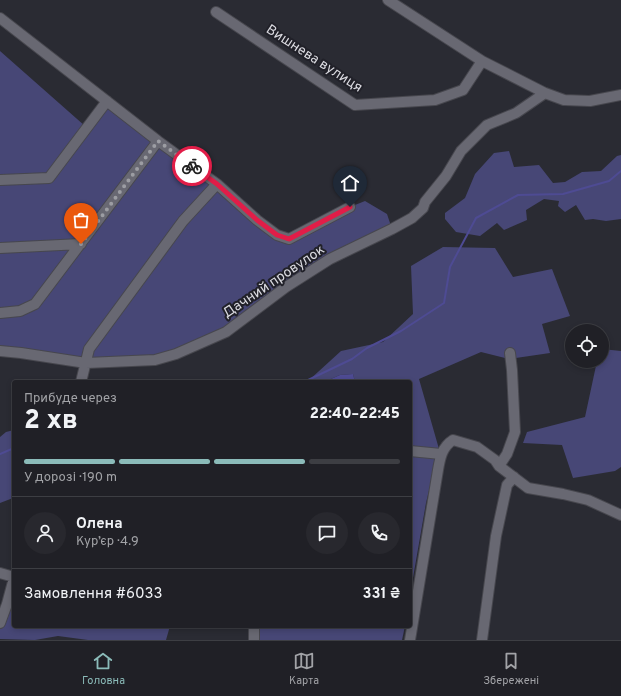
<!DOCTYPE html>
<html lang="uk">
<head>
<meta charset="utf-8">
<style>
	:root { --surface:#202026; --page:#28282e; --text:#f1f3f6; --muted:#a2a3a7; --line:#3d3e43; --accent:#8bbbb9 }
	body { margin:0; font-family:Overpass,sans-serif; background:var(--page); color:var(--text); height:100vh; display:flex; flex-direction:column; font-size:15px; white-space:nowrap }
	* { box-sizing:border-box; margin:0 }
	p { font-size:13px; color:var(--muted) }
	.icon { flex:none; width:22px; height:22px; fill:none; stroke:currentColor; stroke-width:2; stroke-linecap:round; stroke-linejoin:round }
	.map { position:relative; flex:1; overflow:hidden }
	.sheet { position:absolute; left:12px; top:380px; width:400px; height:248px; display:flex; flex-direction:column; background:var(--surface); border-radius:4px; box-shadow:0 2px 6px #0003,0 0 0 1px var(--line) }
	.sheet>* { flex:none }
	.tools { position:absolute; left:565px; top:324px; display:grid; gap:8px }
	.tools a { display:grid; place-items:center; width:44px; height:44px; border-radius:50%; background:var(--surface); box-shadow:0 2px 6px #0003,0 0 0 1px var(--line); font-size:20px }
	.pin { position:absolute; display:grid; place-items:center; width:34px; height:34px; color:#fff; margin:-41px -17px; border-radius:50% 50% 50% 0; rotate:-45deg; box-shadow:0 0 4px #0007 }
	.pin .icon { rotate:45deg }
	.courier { position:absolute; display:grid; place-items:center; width:40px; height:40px; margin:-20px; border:3px solid #e11d48; border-radius:50%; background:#fff; color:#222; box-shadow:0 1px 5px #0007 }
	.head em { font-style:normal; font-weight:800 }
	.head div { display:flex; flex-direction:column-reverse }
	.head { display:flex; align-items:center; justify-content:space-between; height:68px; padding:0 12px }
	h1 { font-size:26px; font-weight:800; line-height:30px }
	.bar { display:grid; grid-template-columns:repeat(4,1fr); gap:6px 4px; align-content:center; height:48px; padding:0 12px }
	.bar i { height:5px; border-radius:3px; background:var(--line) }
	.bar .current { background:var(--accent) }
	.bar p { grid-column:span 4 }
	.line { display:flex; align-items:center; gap:10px; padding:0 12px; border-top:1px solid var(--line) }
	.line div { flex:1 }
	.round { display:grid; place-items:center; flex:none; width:42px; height:42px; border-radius:21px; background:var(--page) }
	.tabs { display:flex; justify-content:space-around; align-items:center; height:56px; border-top:1px solid var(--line); background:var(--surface); font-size:11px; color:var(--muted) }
	.tabs a { display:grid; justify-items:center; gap:2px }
	.tabs .current { color:var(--accent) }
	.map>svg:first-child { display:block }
	.green { fill:#474776 }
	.water { fill:#4e4b93 }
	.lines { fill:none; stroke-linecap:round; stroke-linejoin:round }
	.stream { stroke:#4e4b93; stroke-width:2 }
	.minor-casing { stroke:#47474e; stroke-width:12 }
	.minor { stroke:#686872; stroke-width:10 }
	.done { stroke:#9c9da3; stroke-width:4; stroke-dasharray:0 7.2 }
	.route { stroke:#e11d48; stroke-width:5 }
	.labels { text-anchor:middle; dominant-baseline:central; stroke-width:4; stroke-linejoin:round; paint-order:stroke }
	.street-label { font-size:14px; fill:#dadae0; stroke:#212129 }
</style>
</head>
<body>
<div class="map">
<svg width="621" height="640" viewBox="0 0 621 640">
	<rect width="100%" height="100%" fill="#2a2b33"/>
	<path class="green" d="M0 51 85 126 45 175 0 177Z
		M107 101 289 239 350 207 365 201 387 214 392 229 330 259 226 332 176 354 86 363 0 351V180L49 178Z
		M509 151 514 167 539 165 553 183 565 182 582 172 601 171 617 156 621 155V219L606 221 593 219 585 220 576 205 565 212 558 206 559 201 544 199 526 210 527 220 504 230 497 223 480 236 456 232 445 219V213L465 198 475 174 494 153Z
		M443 247 495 248 513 277 552 269 570 316 542 324 550 353 509 359 481 352 419 379 439 449 426 503 410 595V382H355L353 374 340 375 324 382H307L341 351 383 342 413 314 411 266Z
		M602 349 621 351V467L615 471 573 478 562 445 523 443 527 432 585 417 597 361H602Z
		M14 430V494L13 498 0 503V437L6 432Z
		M14 587V626H170L166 640H88L58 636 35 640 0 639V613Z
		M260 626H405L402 640H260Z"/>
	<path class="water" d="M353 374 355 382H324L340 375Z"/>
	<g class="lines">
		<path class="stream" d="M304 382 352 359 367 348 401 331 444 303 450 267 476 218 518 195 563 194 609 181 621 171
			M0 454 14 448"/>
		<g class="minor-casing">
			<path id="minor" d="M388 0 482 61 545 93 564 100 590 101 621 95
				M216 12 355 105 435 100 463 90 482 61
				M0 18 158 141 217 184 257 220 277 235 289 239 350 207
				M0 180 49 178 107 101
				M0 248 81 244
				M0 313 20 311 35 304 158 141
				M0 351 21 353 86 363 155 360 176 354 226 332 286 287 330 259 392 229 412 218 423 208 425 202 446 176 461 151 487 125 516 113 545 93
				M81 382 89 349 183 221 217 184
				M410 451 441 454
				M499 466 507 454 515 432 512 370 510 353
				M0 573 14 577
				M0 623 7 604 14 578
				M254 626V640
				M410 640 438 470C440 458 442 447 453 440L477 447 495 460 499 466 528 488 563 494 588 500 621 515
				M482 640 496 536 507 485 514 477"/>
		</g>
		<use href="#minor" class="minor"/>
	</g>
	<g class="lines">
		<path class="done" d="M81 244 158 141 192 166"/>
		<path class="route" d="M192 166 217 184 257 220 277 235 289 239 350 207"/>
	</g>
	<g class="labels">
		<g class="street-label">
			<text transform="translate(314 59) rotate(33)">Вишнева вулиця</text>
			<text transform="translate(274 282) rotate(-34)">Дачний провулок</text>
		</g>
	</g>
</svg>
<div class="tools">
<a><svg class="icon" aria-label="locate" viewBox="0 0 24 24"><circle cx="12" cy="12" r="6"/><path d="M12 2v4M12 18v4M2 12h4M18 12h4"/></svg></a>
</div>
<div class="pin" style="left:81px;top:244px;background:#ea580c"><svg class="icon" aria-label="bag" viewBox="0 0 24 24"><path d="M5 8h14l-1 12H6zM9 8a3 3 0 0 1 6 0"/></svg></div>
<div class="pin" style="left:350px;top:207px;background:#1f2937"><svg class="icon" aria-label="home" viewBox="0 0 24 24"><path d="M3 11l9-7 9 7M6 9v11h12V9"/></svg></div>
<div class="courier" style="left:192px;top:166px"><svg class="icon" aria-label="bike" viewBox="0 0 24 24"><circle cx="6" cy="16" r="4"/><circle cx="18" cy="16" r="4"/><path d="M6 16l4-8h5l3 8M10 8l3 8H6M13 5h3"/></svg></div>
<section class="sheet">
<div class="head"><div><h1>2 хв</h1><p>Прибуде через</p></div><em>22:40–22:45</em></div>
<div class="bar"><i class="current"></i><i class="current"></i><i class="current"></i><i></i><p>У дорозі · 190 m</p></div>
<div class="line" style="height:72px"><a class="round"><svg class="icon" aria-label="person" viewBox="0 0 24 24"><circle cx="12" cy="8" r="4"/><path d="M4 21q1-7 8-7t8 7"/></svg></a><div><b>Олена</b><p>Кур’єр · 4.9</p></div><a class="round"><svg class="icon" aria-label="chat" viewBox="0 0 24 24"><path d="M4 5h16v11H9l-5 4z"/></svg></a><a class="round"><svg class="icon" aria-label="phone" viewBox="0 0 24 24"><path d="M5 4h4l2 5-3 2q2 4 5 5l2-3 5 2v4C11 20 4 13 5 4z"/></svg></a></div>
<div class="line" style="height:52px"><div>Замовлення #6033</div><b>331 ₴</b></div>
</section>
</div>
<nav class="tabs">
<a class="current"><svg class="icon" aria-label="home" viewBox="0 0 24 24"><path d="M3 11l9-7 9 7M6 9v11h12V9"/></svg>Головна</a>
<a><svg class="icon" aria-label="map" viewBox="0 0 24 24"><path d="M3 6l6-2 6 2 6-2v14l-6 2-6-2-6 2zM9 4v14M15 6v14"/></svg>Карта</a>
<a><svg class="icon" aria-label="saved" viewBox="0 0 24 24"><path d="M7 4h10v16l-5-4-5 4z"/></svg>Збережені</a>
</nav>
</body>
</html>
